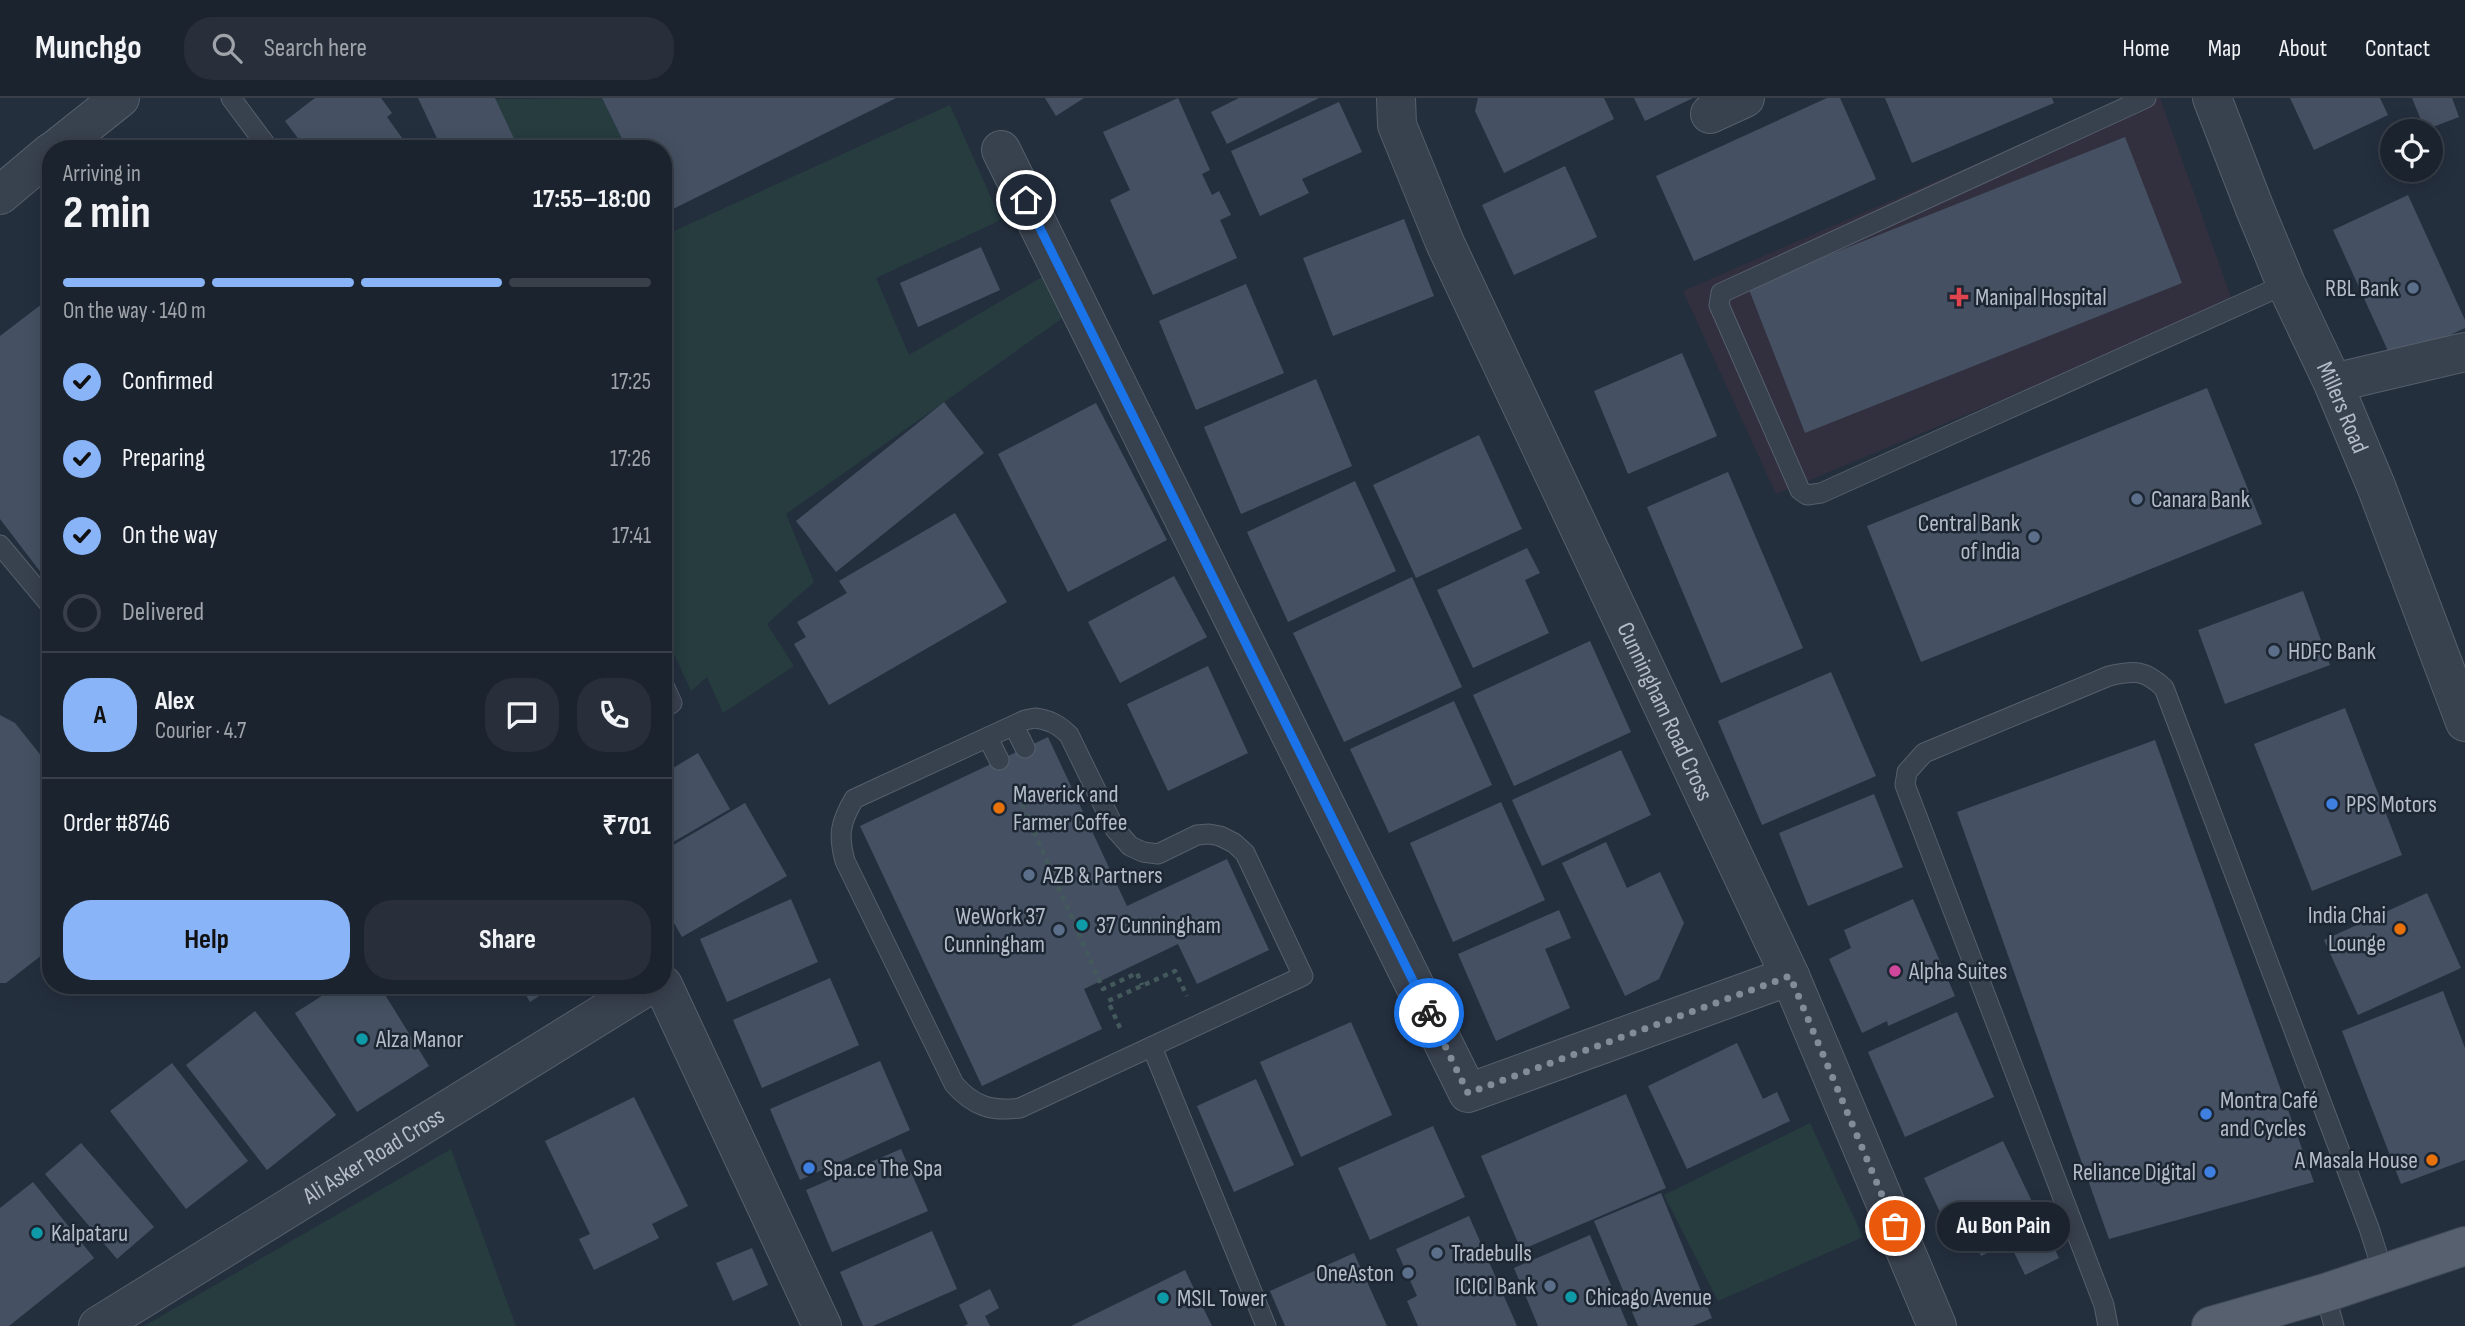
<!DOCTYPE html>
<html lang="en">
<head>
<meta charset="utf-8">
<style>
	:root { --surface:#1b232e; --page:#282f3a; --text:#f1f3f6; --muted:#a0a4aa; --line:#39404a; --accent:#8ab4f8 }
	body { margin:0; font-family:"Sofia Sans Condensed",sans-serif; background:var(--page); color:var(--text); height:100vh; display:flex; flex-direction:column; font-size:26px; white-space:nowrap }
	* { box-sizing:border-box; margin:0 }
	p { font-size:23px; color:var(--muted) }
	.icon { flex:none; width:38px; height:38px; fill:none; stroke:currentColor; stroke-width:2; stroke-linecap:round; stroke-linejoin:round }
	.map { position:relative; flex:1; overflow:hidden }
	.sheet { position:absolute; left:42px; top:42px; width:630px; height:854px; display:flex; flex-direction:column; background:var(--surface); border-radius:28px; box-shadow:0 4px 18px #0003,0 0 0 2px var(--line) }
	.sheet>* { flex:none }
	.controls { position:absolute; left:2380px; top:21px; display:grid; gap:14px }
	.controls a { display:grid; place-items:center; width:63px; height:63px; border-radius:50%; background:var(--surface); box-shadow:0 4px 18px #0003,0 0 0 2px var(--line); font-size:35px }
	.pin { position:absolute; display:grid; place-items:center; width:60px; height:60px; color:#fff; margin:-30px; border:4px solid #fff; border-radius:50%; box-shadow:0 2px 7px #0007 }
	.courier { position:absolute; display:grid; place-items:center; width:70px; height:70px; margin:-35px; border:5px solid #1a73e8; border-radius:50%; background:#fff; color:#222; box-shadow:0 2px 9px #0007 }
	.bubble { position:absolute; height:49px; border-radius:24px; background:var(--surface); box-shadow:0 4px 18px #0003,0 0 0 2px var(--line); font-size:23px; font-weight:700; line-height:49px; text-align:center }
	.headline em { font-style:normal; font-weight:700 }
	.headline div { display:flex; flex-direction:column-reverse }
	.headline { display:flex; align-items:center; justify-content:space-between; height:119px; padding:0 21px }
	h1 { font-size:46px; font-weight:700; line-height:52px }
	.bar { display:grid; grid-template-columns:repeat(4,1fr); gap:10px 7px; align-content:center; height:84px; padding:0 21px }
	.bar i { height:9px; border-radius:5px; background:var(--line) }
	.bar .current { background:var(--accent) }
	.bar p { grid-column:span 4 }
	.line { display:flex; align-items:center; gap:18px; padding:0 21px; border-top:2px solid var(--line) }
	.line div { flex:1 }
	.round { display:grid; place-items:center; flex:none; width:74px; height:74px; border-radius:28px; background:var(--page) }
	ol { padding:0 21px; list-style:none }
	li { display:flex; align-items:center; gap:21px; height:77px }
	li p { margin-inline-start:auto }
	li .icon { padding:7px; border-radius:50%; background:var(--accent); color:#111; stroke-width:4 }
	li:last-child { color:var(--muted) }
	li i { width:38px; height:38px; border:4px solid var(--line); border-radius:50% }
	.action { display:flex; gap:14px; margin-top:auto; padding:14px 21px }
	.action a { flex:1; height:80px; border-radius:28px; background:var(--accent); color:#111; font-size:28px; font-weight:700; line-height:80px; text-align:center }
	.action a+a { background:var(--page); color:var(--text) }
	header { display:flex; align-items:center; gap:42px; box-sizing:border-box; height:98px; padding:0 35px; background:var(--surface); border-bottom:2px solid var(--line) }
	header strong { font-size:33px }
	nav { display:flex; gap:38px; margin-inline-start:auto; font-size:24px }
	.search { width:490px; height:63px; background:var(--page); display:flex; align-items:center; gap:18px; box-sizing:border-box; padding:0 24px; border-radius:28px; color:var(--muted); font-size:26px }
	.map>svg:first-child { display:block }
	.medical { fill:#32303f }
	.green { fill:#263c3f }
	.building { fill:#455162 }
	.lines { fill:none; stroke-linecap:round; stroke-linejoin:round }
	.service-casing { stroke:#565f6c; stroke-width:21 }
	.minor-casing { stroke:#565f6c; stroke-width:40 }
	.tertiary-casing { stroke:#565f6c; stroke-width:40 }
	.primary-casing { stroke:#414a57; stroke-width:40 }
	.path { stroke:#44595c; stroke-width:4.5; stroke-dasharray:5 5; stroke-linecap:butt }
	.service { stroke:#38414e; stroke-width:19 }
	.minor { stroke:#38414e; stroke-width:38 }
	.tertiary { stroke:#38414e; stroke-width:38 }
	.primary { stroke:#56606e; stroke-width:38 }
	.done { stroke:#828b98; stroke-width:7; stroke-dasharray:0 12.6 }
	.route { stroke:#1a73e8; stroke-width:9 }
	.service-dot { fill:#5c6f8a; stroke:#1d2633; stroke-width:2.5 }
	.health-dot { fill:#e0444e; stroke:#1d2633; stroke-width:2.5 }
	.shop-dot { fill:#3f7fe0; stroke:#1d2633; stroke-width:2.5 }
	.food-dot { fill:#e8710a; stroke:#1d2633; stroke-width:2.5 }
	.culture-dot { fill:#0f9aa8; stroke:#1d2633; stroke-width:2.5 }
	.hotel-dot { fill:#d1479c; stroke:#1d2633; stroke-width:2.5 }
	.labels { text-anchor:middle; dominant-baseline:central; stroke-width:5; stroke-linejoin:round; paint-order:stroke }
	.poi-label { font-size:24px; fill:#b4bcc9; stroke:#1d2633; text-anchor:start }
	.street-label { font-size:24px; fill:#b4bcc9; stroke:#1d2633 }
</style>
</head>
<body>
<header>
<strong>Munchgo</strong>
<div class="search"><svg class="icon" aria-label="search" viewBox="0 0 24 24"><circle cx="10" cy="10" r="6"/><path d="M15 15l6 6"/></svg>Search here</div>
<nav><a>Home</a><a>Map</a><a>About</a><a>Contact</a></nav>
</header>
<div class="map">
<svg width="2465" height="1228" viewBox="0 0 2465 1228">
	<rect width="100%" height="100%" fill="#242f3e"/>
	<path class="medical" d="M2128 0H2160L2233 205 1776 396 1683 193Z"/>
	<path class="green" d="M602 0 627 51H519L495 1Z
		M950 7 1001 122 876 180 909 257 1042 179 1067 217 786 416 814 484 767 526 794 568 723 615 707 579 691 593 663 532V138Z
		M1810 1025 1863 1139 1718 1203 1664 1097Z
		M451 1051 516 1228H144Z"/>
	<path class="building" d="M315 0H381L392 15 387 19 410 51H306L285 23Z
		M418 0H495L519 51H442Z
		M602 0H896L663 116V51H627Z
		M1045 0H1084L1056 18Z
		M1178 0 1210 72 1202 76 1212 97 1219 93 1231 117 1220 122 1237 160 1153 197 1110 102 1130 92 1103 34Z
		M1239 0H1319L1227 46 1211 14Z
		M1478 0H1604L1614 21 1504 75 1475 13Z
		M1634 0H1693L1645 23Z
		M1827 0H1840L1876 81 1694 163 1656 78Z
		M1885 0H2052L2054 5 1912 65Z
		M2290 0H2380L2388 17 2314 52Z
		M2412 0H2452L2459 19 2425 32Z
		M1339 4 1362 54 1302 81 1309 95 1260 118 1231 53Z
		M2125 39 2182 185 1805 335 1748 189Z
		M1565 68 1597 139 1514 177 1482 107Z
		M2408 97 2465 222V230L2393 264 2333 132Z
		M1404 121 1434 198 1333 238 1303 160Z
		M981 149 1000 192 918 229 900 185Z
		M1246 186 1284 275 1196 312 1159 223Z
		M51 199V470L42 476 0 421V238Z
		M1682 255 1717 338 1628 376 1594 293Z
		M1316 281 1352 368 1241 416 1204 329Z
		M2207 290 2262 426 1921 564 1867 428Z
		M944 304 984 355 836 474 796 423Z
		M1096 305 1167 442 1068 494 998 356Z
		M1479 337 1522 431 1416 480 1373 387Z
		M1728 374 1803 550 1721 585 1647 409Z
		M1355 383 1396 473 1288 524 1247 434Z
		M955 415 1007 504 829 607 794 546 806 539 797 524 847 495 839 483Z
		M1527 450 1540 475 1525 482 1549 535 1473 570 1437 492Z
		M1174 478 1207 539 1120 585 1088 524Z
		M1412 479 1462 589 1344 644 1293 535Z
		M2303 493 2330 567 2225 606 2198 532Z
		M1590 543 1631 634 1514 688 1473 597Z
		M1208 568 1248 655 1168 693 1127 606Z
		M1831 574 1876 678 1762 727 1718 623Z
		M1454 603 1492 687 1389 735 1350 651Z
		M2345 610 2402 757 2312 793 2254 646Z
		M0 617 15 625 51 670V850L6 885H0Z
		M1048 639 1127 808 1227 761 1269 852 1197 886 1178 846 1084 891 1102 931 982 988 860 728Z
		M2155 642 2314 1084 2109 1141 1957 714Z
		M1621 652 1651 717 1542 768 1512 702Z
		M698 655 730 711 663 750V676Z
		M1874 696 1903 769 1808 808 1779 735Z
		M1501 704 1545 802 1453 844 1410 745Z
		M745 705 787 778 682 839 663 806V753Z
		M1606 744 1627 790 1660 774 1684 825 1659 881 1625 898 1562 765Z
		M2427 795 2461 870 2358 917 2324 842Z
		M791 801 818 864 727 904 700 841Z
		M1913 801 1955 898 1888 928 1887 923 1862 935 1829 861 1851 850 1844 832Z
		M1559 812 1571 840 1545 851 1570 910 1496 943 1458 856Z
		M830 880 859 947 762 990 733 922Z
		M339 887H379L429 968 357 1014 295 915Z
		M520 887H556L530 904Z
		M2443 893 2465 950V1062L2401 1086 2342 933Z
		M255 913 336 1017 267 1072 186 967Z
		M1957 914 1994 999 1905 1039 1868 954Z
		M1351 924 1392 1017 1301 1059 1260 964Z
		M1737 945 1763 1001 1777 994 1790 1023 1687 1071 1648 988Z
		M880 963 910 1032 800 1082 770 1011Z
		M172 965 248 1063 186 1111 110 1013Z
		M1256 981 1294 1067 1234 1094 1197 1008Z
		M1626 996 1666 1090 1521 1152 1481 1058Z
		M634 999 688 1108 652 1126 659 1140 594 1172 579 1141 590 1136 545 1043Z
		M1433 1028 1465 1099 1370 1142 1338 1070Z
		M2003 1043 2059 1160 2025 1177 2009 1144 1981 1158 1974 1142 1957 1151 1924 1080Z
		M81 1045 154 1129 117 1161 45 1076Z
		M901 1051 928 1113 832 1154 806 1092Z
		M33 1084 94 1160 9 1228H0V1110Z
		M1661 1095 1712 1220 1693 1228H1638L1594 1123Z
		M1469 1118 1517 1228H1418L1407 1203 1417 1198 1396 1151Z
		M932 1133 957 1191 873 1228H863L840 1174Z
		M1590 1137 1628 1228H1538L1514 1170Z
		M752 1150 768 1187 733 1203 716 1165Z
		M1354 1155 1387 1228H1285L1270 1193Z
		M1185 1172 1212 1228H1071Z
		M990 1191 999 1210 985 1218 990 1228H964L968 1226 959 1207Z"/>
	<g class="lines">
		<g class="service-casing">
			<path id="service" d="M231 0 269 51
				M2146 0 1721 195 1719 207 1800 392 1807 397 1821 395 2286 186
				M0 447 51 508
				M663 585 672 605 663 611
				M1035 620C1050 622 1059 627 1069 637L1115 731 1130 748 1143 754 1158 756 1197 737 1209 736 1220 738 1234 745 1245 755 1303 878 1020 1010C992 1014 973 1008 954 986L845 763C838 737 840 725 854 701L1025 622Z
				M1014 628 1025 650
				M988 640 999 662
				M1152 949 1266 1228
				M2325 1195 2334 1228
				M2108 1228 2104 1207 1905 687 1907 674 1924 655 2109 578C2135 572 2145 572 2164 590L2369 1130 2383 1174"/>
		</g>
		<g class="minor-casing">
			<g id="minor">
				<path id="s1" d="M1396 0 1397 27 1445 145 1790 878 1937 1228"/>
				<path d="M1710 16 1745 0"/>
				<path d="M1001 52 1468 995 1790 878"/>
				<path d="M2333 285 2465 254"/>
				<path d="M663 887 822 1228"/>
				<path id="s2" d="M98 1228 649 887"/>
			</g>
		</g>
		<g class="tertiary-casing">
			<g id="tertiary">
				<path id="s3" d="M2212 0 2255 111 2286 186 2333 285 2376 388 2465 624"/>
				<path d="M56 51 120 0"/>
				<path d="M0 97 51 54"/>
			</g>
		</g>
		<g class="primary-casing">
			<path id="primary" d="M2211 1228 2325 1195 2465 1148"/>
		</g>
		<path class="path" d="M1014 688 1103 891 1137 875 1142 887
			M1120 930 1108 903 1175 873 1187 898"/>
		<use href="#service" class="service"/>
		<use href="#minor" class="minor"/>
		<use href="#tertiary" class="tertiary"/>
		<use href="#primary" class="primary"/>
	</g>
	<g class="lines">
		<path class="done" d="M1429 915 1468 995 1790 878 1895 1128"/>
		<path class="route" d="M1026 102 1429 915"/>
	</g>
	<g class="service-dot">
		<circle cx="2413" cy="190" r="7"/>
		<circle cx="2137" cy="401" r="7"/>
		<circle cx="2034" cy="439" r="7"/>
		<circle cx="2274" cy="553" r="7"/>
		<circle cx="1029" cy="777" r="7"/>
		<circle cx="1059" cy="832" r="7"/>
		<circle cx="1437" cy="1155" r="7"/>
		<circle cx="1408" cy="1175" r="7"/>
		<circle cx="1550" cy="1188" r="7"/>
	</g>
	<path class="health-dot" d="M1955.5 188.5h7v7h7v7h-7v7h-7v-7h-7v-7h7z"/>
	<g class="shop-dot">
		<circle cx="2332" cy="706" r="7"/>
		<circle cx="2206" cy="1016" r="7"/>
		<circle cx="809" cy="1070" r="7"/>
		<circle cx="2210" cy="1074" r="7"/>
	</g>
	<g class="food-dot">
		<circle cx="999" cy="710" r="7"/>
		<circle cx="2400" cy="831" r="7"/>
		<circle cx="2432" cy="1062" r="7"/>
	</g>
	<g class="culture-dot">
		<circle cx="1082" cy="827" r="7"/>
		<circle cx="362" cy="941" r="7"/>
		<circle cx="37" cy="1135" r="7"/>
		<circle cx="1571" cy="1199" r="7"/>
		<circle cx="1163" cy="1200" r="7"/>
	</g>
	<circle class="hotel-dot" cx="1895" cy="873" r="7"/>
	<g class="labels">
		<g class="poi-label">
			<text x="2399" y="190" text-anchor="end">RBL Bank</text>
			<text x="1975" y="199">Manipal Hospital</text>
			<text x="2151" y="401">Canara Bank</text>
			<text x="2020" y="425" text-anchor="end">Central Bank<tspan x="2020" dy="28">of India</tspan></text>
			<text x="2288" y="553">HDFC Bank</text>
			<text x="1013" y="696">Maverick and<tspan x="1013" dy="28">Farmer Coffee</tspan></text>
			<text x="2346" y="706">PPS Motors</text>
			<text x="1043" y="777">AZB &amp; Partners</text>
			<text x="2386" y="817" text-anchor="end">India Chai<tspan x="2386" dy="28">Lounge</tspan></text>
			<text x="1045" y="818" text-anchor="end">WeWork 37<tspan x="1045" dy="28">Cunningham</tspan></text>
			<text x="1096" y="827">37 Cunningham</text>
			<text x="1909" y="873">Alpha Suites</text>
			<text x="376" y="941">Alza Manor</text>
			<text x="2220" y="1002">Montra Café<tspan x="2220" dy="28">and Cycles</tspan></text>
			<text x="2418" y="1062" text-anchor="end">A Masala House</text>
			<text x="823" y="1070">Spa.ce The Spa</text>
			<text x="2196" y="1074" text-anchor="end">Reliance Digital</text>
			<text x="51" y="1135">Kalpataru</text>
			<text x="1451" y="1155">Tradebulls</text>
			<text x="1394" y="1175" text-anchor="end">OneAston</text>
			<text x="1536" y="1188" text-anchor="end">ICICI Bank</text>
			<text x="1585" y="1199">Chicago Avenue</text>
			<text x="1177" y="1200">MSIL Tower</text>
		</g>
		<g class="street-label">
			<text stroke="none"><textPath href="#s3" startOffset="336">Millers Road</textPath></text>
			<text stroke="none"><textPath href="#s1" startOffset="672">Cunningham Road Cross</textPath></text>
			<text stroke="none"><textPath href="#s2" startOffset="324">Ali Asker Road Cross</textPath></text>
		</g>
	</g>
</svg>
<div class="controls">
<a><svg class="icon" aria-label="locate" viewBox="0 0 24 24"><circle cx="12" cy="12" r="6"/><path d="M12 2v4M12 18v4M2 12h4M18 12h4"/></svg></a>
</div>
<div class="pin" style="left:1895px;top:1128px;background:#ea580c"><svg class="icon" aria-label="bag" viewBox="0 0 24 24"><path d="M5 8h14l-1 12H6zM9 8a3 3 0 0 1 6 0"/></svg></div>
<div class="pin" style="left:1026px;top:102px;background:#1f2937"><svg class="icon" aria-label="home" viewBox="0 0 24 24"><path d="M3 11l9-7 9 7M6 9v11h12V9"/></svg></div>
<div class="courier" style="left:1429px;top:915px"><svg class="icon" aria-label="bike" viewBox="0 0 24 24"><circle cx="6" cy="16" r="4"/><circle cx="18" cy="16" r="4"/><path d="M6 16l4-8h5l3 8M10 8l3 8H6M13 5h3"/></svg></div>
<div class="bubble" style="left:1937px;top:1104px;width:133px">Au Bon Pain</div>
<section class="sheet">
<div class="headline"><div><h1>2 min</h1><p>Arriving in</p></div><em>17:55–18:00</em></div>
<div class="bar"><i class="current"></i><i class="current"></i><i class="current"></i><i></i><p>On the way · 140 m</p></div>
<ol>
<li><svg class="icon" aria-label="check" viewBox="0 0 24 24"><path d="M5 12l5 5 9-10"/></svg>Confirmed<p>17:25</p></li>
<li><svg class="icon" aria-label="check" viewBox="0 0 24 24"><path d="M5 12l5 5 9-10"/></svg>Preparing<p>17:26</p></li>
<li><svg class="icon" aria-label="check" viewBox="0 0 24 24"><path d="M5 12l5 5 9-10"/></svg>On the way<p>17:41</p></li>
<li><i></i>Delivered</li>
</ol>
<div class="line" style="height:126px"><b class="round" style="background:var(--accent);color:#111">A</b><div><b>Alex</b><p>Courier · 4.7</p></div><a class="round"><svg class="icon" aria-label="chat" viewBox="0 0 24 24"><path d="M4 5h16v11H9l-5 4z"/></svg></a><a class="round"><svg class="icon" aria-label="phone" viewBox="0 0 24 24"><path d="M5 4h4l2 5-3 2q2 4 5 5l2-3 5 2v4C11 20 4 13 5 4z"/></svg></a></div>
<div class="line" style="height:91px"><div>Order #8746</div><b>₹701</b></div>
<div class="action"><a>Help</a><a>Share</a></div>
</section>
</div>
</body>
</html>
